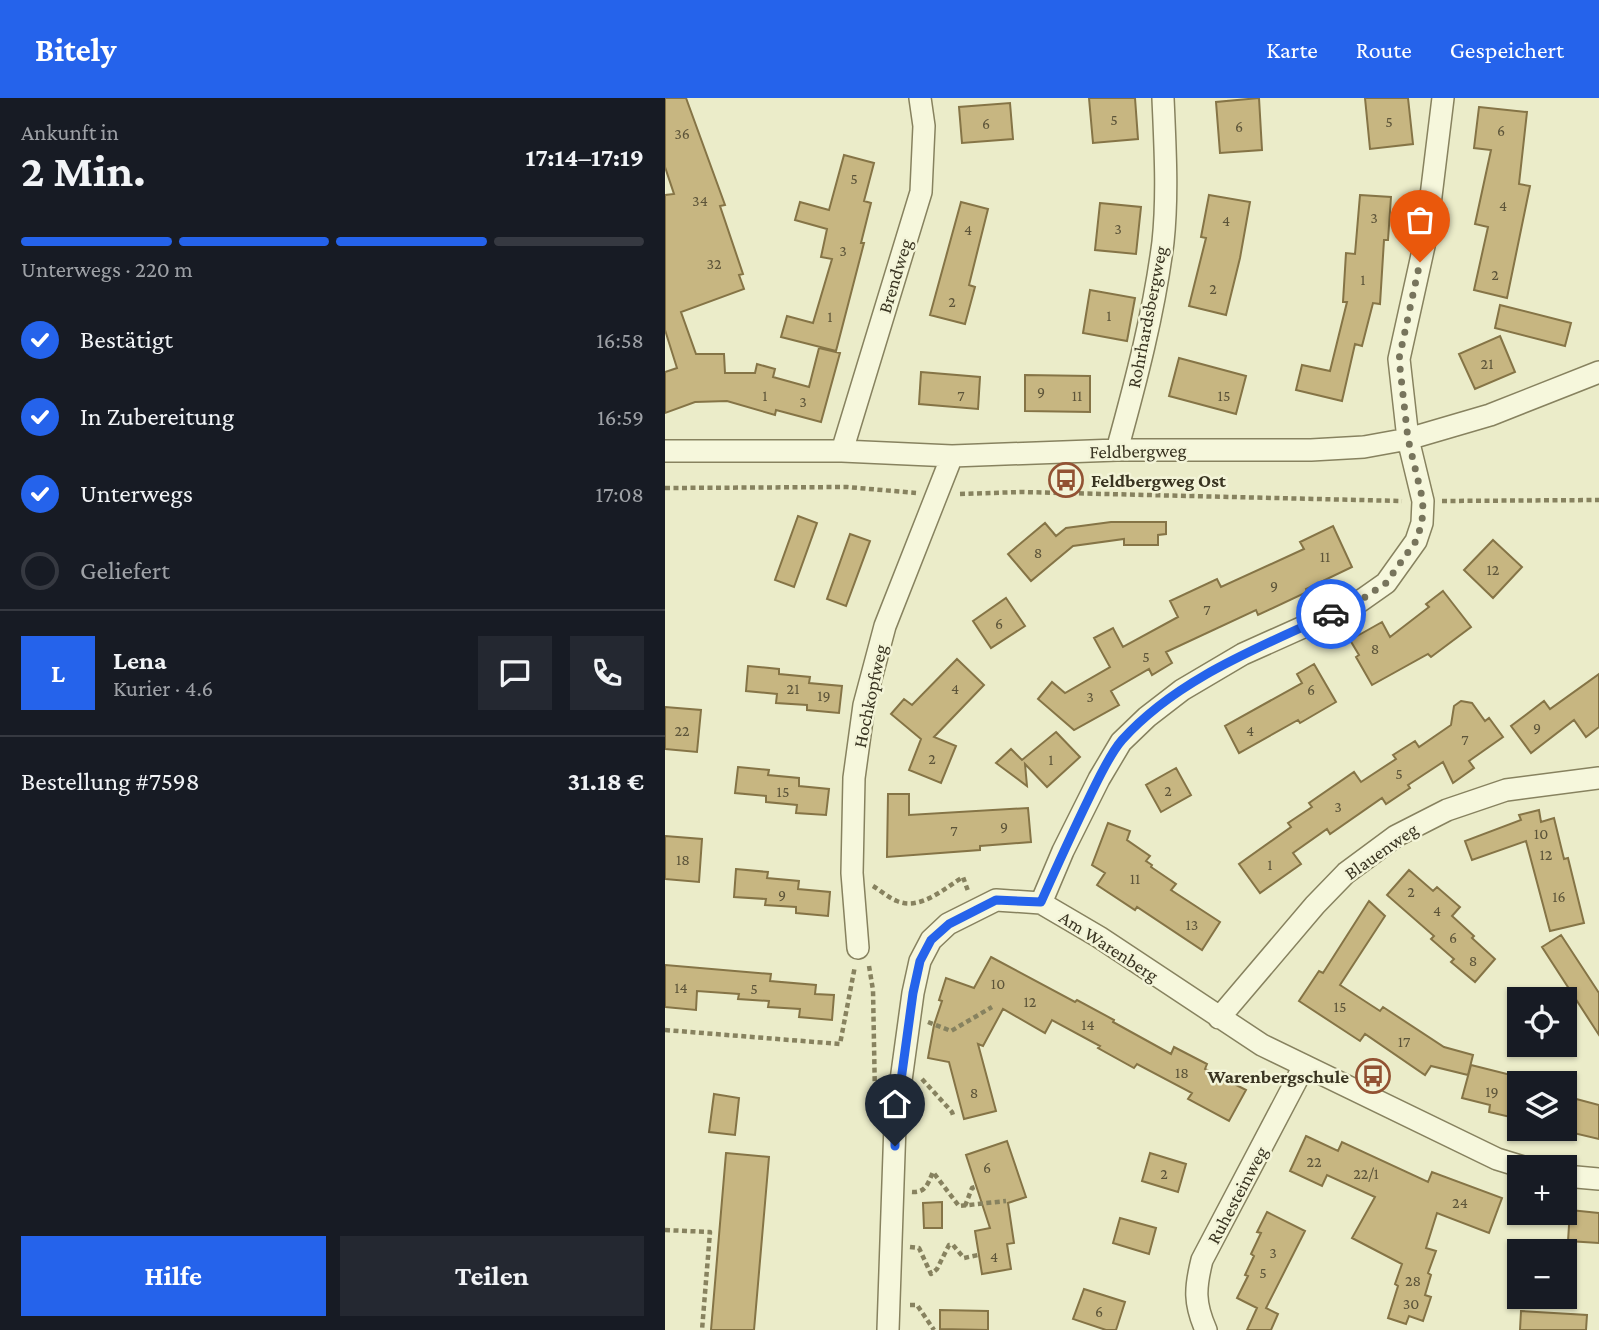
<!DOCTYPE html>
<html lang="de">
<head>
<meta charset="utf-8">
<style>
	:root { --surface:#171b24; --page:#242831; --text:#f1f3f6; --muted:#9ea1a6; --line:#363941; --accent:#2563eb }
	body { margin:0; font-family:"Crimson Pro",serif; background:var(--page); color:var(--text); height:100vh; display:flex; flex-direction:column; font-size:26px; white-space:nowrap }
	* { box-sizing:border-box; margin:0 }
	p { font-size:23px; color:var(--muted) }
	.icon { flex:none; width:38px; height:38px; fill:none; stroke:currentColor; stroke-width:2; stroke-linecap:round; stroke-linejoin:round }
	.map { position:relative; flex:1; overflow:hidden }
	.details { display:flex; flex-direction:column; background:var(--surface); width:665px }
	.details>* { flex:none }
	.tools { position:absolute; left:842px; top:889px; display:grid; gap:14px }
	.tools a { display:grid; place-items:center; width:70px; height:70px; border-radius:0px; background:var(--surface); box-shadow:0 2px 5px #0004; font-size:35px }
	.pin { position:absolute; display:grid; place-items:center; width:60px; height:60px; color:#fff; margin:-72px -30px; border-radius:50% 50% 50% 0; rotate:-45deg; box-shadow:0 0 7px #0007 }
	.pin .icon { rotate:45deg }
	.courier { position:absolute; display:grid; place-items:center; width:70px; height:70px; margin:-35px; border:5px solid #2563eb; border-radius:50%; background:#fff; color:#222; box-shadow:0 2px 9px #0007 }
	.headline em { font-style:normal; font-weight:700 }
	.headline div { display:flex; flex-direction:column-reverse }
	.headline { display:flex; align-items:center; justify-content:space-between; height:119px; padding:0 21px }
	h1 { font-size:46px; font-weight:700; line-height:52px }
	.bar { display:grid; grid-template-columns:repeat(4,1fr); gap:10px 7px; align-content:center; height:84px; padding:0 21px }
	.bar i { height:9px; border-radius:5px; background:var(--line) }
	.bar .on { background:var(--accent) }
	.bar p { grid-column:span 4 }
	.line { display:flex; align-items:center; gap:18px; padding:0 21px; border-top:2px solid var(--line) }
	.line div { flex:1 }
	.round { display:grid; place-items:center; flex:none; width:74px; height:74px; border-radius:0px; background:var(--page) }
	ol { padding:0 21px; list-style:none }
	li { display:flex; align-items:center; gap:21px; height:77px }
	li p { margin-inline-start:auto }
	li .icon { padding:7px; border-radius:50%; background:var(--accent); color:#fff; stroke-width:4 }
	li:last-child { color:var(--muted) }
	li i { width:38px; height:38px; border:4px solid var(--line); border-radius:50% }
	.action { display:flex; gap:14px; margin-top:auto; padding:14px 21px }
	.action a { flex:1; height:80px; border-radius:0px; background:var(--accent); color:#fff; font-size:28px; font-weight:700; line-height:80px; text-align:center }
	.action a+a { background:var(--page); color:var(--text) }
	header { display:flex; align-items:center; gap:42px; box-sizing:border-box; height:98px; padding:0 35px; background:var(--accent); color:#fff }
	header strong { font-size:33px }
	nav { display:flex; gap:38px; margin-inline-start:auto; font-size:24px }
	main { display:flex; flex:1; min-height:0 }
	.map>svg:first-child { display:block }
	.building { fill:#c7b681; stroke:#857446; stroke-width:2 }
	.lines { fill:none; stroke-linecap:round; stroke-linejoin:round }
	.minor-casing { stroke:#87825f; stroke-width:24 }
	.path { stroke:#87825f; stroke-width:4.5; stroke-dasharray:5 3.5; stroke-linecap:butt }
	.minor { stroke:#f6f7dc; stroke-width:21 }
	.done { stroke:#77745c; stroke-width:7; stroke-dasharray:0 12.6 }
	.route { stroke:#2563eb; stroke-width:9 }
	.labels { text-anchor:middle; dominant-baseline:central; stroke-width:5; stroke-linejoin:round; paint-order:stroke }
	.number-label { font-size:16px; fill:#5c5439 }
	.street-label { font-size:19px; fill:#393421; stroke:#f3f4d8 }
	.poi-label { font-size:19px; font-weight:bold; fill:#393421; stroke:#f3f4d8; text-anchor:start }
</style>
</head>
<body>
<header>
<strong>Bitely</strong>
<nav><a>Karte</a><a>Route</a><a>Gespeichert</a></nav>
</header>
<main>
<section class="details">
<div class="headline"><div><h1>2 Min.</h1><p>Ankunft in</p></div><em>17:14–17:19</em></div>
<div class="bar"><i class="on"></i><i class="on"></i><i class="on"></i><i></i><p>Unterwegs · 220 m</p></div>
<ol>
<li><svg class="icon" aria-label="check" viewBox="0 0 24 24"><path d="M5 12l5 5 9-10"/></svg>Bestätigt<p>16:58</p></li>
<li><svg class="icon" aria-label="check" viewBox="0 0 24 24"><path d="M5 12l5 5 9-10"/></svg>In Zubereitung<p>16:59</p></li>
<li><svg class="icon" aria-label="check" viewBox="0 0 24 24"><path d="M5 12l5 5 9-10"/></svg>Unterwegs<p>17:08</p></li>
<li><i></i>Geliefert</li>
</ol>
<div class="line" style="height:126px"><b class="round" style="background:var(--accent);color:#fff">L</b><div><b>Lena</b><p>Kurier · 4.6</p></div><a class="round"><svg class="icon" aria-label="chat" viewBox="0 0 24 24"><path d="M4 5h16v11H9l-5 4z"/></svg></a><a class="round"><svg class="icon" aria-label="phone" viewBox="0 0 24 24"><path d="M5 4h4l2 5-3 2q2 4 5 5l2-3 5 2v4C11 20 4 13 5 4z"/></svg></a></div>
<div class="line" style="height:91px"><div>Bestellung #7598</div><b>31.18 €</b></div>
<div class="action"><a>Hilfe</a><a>Teilen</a></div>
</section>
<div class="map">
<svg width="934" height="1232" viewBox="0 0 934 1232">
	<rect width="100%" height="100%" fill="#ebecc9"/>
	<path class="building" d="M0 0H21L60 107 55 108 78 176 74 177 79 191 16 214 31 256H59L60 275H90L92 266 110 271 108 279 144 289 154 250 175 255 156 324 111 312 110 317 62 303 30 304 0 315V274L12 270 0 232V97L9 96 0 69Z
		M424 0H470L473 41 428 45Z
		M594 0 597 52 555 55 551 4Z
		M700 0H743L748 46 705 51Z
		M345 5 348 41 297 45 294 9Z
		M814 9 862 14 854 86 865 88 842 200 809 192 823 129 810 126 826 52 809 50Z
		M179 57 209 65 199 103 206 105 196 145H199L171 253 116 239 122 218 148 225 167 161 156 159 162 131 130 122 135 104 164 112Z
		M544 97 585 104 575 160 561 217 524 208 541 140 536 139Z
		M695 97 726 99 723 142H719L715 206 708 205 697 248 690 246 677 303 631 292 637 267 665 273 682 204H678L681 155 690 156Z
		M296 104 323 111 304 187 310 189 300 226 265 217Z
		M435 105 476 109 471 156 430 152Z
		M425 192 470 200 462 243 418 235Z
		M835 207 906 225 900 248 830 230Z
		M835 238 850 274 810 291 794 256Z
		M514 260 581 278 571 316 504 298Z
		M256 274 315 279 313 311 254 306Z
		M360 277 425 278V314L360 313Z
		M133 418 152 425 129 489 110 482Z
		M446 424H501V436L493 437V447H459V441L408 448 366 483 343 456 380 425 391 438 401 430Z
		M668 428 687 469 641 491 642 494 593 517 591 512 501 554 507 565 487 577 484 571 446 593 454 607 409 632 373 601 387 584 400 595 445 569 429 540 448 530 458 549 513 519 505 503 552 481 556 489 639 451 635 444Z
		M185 436 205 443 181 508 162 501Z
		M828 442 857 469 828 500 799 472Z
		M778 493 806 529 766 559 763 556 707 587 691 559 694 557 685 542 717 524 725 539 764 509 761 506Z
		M341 500 360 528 326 550 308 523Z
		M292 561 319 587 269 639 291 648 276 685 244 672 256 641 226 616 239 601 247 607Z
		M649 566 671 604 635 625 633 622 574 655 560 628 637 585 632 576Z
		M83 568 114 571V576L145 579 144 585 177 588 174 615 142 612V607L111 605 112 596 81 593Z
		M934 576V629L921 639 909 622 866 655 846 628 879 603 885 611Z
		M796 603 807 605 820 623 824 620 838 639 804 663 809 670 788 685 778 664 743 687 745 690 721 706 717 700 665 736 662 731 628 755 636 766 595 795 574 766 626 729 623 725 647 709 644 705 689 674 696 684 731 661 728 657 750 643 754 649 786 627 789 608Z
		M0 609 36 612 32 654 0 651Z
		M391 634 415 659 382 689 360 666 362 688 331 665 346 651 357 662Z
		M73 669 104 672 103 677 134 680V688L164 691 161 717 131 715 132 707 101 704V698L70 695Z
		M511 670 526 697 496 714 481 687Z
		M223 696H244V717L363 710 366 744 315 748V752L222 759Z
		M874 712 876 724 889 720 899 761 903 760 919 825 885 833 861 743 807 762 800 743 856 722 854 717Z
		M443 725 465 733 462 742 485 758 481 763 487 767 486 769 511 786 506 792 555 824 537 852 472 809 470 812 432 787 440 775 427 767Z
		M0 738 37 741 34 784 0 781Z
		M71 771 103 774 102 780 134 783 133 791 165 794 163 818 131 815V809L100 807 101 801 69 799Z
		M744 772 768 793 772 789 795 809 787 818 809 838 807 840 830 861 810 884 786 864 789 861 766 841 769 838 722 797Z
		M704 803 720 818 675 887 715 913 718 909 779 949 808 957 803 977 766 968 760 977 700 936 695 943 634 903 654 873 658 875Z
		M896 837 934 895V937L877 849Z
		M326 859 410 904 412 902 449 922 448 924 506 956 509 949 542 966 540 971 581 992 564 1023 523 1001 527 995 472 966 469 970 433 950 435 948 387 922 380 935 338 911 318 948 313 946 331 1013 299 1021 284 964 263 960 269 927 277 903 274 902 281 880 309 890Z
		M0 867 106 876 105 883 151 887 150 896 169 897 167 922 134 919 135 911 103 909 104 903 73 901 74 896 32 893 31 912 0 909Z
		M806 967 854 979V1021L824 1014 825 1007 797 1000Z
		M49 996 74 1000 70 1037 44 1034Z
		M900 998 934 1007V1041L900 1033Z
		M641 1038 673 1053 677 1044 763 1084 767 1074 837 1100 824 1135 772 1115 761 1150 771 1153 763 1175 766 1177 760 1197 766 1199 758 1223 744 1218 741 1226 723 1220 733 1188 730 1186 737 1166 687 1140 710 1099 662 1077 657 1088 625 1073Z
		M342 1043 361 1099 343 1105 349 1145 342 1146 346 1171 317 1176 310 1133 325 1130 301 1057Z
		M61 1055 104 1059 89 1232H46Z
		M485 1055 521 1066 513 1094 477 1083Z
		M277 1104V1130H259L258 1105Z
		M905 1112 934 1115V1145L903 1143Z
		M602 1114 640 1133 601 1210 613 1216 606 1232H582L592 1210 572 1200 583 1178 580 1177 589 1158 586 1156 596 1135 592 1134Z
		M455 1120 491 1130 484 1156 448 1145Z
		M419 1191 460 1204 451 1232H441L408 1221Z
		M275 1212 323 1213V1232L275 1231Z
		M856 1213 922 1217 921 1232H855Z"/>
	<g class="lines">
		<g class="minor-casing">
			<path id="minor" d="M452 352C471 283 489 215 498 144 503 97 500 48 498 0
				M0 353H177L287 358 452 352H646L699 349 743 341 825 317 934 274
				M177 353 256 94 259 28 255 0
				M376 805 398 753 434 681 456 644 482 619 517 592 578 556 694 504 721 485 751 443 757 425 758 403 743 341 734 261 761 139 778 0
				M193 850 187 775 189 680 199 607 220 528 287 358
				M554 920 650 807 681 775 731 738 782 712 841 692 934 680
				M900 1078 934 1081
				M223 1232 230 1026 248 895 255 863 266 842 283 826 331 802 376 805 434 839 597 947 832 1061 858 1069
				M541 1232C529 1205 530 1190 537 1162L639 968"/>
		</g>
		<path class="path" d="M0 390 182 389 251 395
			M295 396 356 394 737 403
			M777 403 934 402
			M208 788C216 793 224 800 232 803 255 813 280 790 298 779L303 793
			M204 868 208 892 210 999
			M263 924 286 933 327 909
			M0 932 175 946 190 868
			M257 981 287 1014 289 1020
			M247 1094C261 1095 263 1085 268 1074L294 1108 341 1103
			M300 1108 307 1090 310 1089
			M0 1132 45 1134 37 1232
			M245 1149 254 1150 266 1176 272 1171 284 1147H288L299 1160 313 1157
			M245 1207H252L269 1232"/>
		<use href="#minor" class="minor"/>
	</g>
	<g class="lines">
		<path class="done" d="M666 516 694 503 721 485 751 443 757 425 758 403 743 341 734 261 755 164"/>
		<path class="route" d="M230 1048V1026L248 895 255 863 266 842 284 826 331 802 376 804C392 768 408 733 425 698 434 680 444 657 457 642 512 581 593 550 666 516"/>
	</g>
	<defs>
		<g id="bus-ring" transform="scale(1.75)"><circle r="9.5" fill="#f3f4d8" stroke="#925233" stroke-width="1.5"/><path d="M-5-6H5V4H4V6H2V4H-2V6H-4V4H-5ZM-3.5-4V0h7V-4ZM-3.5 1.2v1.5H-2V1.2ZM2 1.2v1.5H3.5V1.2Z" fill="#925233"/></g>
	</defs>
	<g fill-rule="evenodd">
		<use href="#bus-ring" x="401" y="382"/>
		<use href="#bus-ring" x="708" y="978"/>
	</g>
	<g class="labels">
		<g class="number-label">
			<text x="449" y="21">5</text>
			<text x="724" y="23">5</text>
			<text x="321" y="25">6</text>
			<text x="574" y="28">6</text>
			<text x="836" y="32">6</text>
			<text x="17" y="35">36</text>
			<text x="189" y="80">5</text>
			<text x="35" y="102">34</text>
			<text x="838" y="107">4</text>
			<text x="709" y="119">3</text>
			<text x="561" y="122">4</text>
			<text x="453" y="130">3</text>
			<text x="303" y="131">4</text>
			<text x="178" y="152">3</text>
			<text x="49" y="165">32</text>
			<text x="830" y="176">2</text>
			<text x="698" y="181">1</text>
			<text x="548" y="190">2</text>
			<text x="287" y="203">2</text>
			<text x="444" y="217">1</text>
			<text x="165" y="218">1</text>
			<text x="822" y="265">21</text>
			<text x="376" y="293">9</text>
			<text x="100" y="297">1</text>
			<text x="296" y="297">7</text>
			<text x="412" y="297">11</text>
			<text x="559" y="297">15</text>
			<text x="138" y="303">3</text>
			<text x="373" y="454">8</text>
			<text x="660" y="458">11</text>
			<text x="828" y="471">12</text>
			<text x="609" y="487">9</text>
			<text x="542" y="511">7</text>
			<text x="334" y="525">6</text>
			<text x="710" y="550">8</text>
			<text x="481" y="558">5</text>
			<text x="128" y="590">21</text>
			<text x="290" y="590">4</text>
			<text x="646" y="591">6</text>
			<text x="159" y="597">19</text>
			<text x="425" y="598">3</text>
			<text x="872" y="629">9</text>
			<text x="17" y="632">22</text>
			<text x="585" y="632">4</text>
			<text x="800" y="641">7</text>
			<text x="267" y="660">2</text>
			<text x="386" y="661">1</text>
			<text x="734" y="675">5</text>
			<text x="503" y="692">2</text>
			<text x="118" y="693">15</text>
			<text x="673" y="708">3</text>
			<text x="339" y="728">9</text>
			<text x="289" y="732">7</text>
			<text x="876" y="735">10</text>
			<text x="881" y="756">12</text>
			<text x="18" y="761">18</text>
			<text x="605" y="766">1</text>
			<text x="470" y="780">11</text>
			<text x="746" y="793">2</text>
			<text x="117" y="796">9</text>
			<text x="894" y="798">16</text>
			<text x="772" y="812">4</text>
			<text x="527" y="826">13</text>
			<text x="788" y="839">6</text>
			<text x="808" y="862">8</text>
			<text x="333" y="885">10</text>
			<text x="16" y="889">14</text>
			<text x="89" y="890">5</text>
			<text x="365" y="903">12</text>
			<text x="675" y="908">15</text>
			<text x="423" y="926">14</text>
			<text x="739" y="943">17</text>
			<text x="517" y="974">18</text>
			<text x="827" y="993">19</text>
			<text x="309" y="994">8</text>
			<text x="649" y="1063">22</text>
			<text x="322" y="1069">6</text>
			<text x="499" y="1075">2</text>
			<text x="701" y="1075">22/1</text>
			<text x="795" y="1104">24</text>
			<text x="608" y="1154">3</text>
			<text x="329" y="1158">4</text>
			<text x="598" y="1174">5</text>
			<text x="748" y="1182">28</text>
			<text x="746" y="1205">30</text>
			<text x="434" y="1213">6</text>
		</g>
		<g class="street-label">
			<text transform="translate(230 178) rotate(-73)">Brendweg</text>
			<text transform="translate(482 219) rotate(-79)">Rohrhardsbergweg</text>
			<text transform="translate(473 353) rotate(-1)">Feldbergweg</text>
			<text transform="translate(205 598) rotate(-78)">Hochkopfweg</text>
			<text transform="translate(716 753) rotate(-35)">Blauenweg</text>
			<text transform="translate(444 848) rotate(33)">Am Warenberg</text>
			<text transform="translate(572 1097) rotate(-62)">Ruhesteinweg</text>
		</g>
		<g class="poi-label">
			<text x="426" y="382">Feldbergweg Ost</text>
			<text x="684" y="978" text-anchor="end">Warenbergschule</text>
		</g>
	</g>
</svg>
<div class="tools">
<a><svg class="icon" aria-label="locate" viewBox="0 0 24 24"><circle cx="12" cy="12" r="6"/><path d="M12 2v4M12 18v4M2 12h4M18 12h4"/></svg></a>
<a><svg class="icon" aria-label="layers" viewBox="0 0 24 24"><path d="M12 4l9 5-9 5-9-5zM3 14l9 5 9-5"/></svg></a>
<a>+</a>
<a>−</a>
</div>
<div class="pin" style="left:755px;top:164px;background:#ea580c"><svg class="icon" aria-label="bag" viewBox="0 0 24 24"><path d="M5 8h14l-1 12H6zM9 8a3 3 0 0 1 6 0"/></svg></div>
<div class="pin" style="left:230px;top:1048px;background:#1f2937"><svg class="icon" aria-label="home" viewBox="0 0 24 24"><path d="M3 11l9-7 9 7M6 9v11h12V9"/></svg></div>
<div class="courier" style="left:666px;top:516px"><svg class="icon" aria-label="car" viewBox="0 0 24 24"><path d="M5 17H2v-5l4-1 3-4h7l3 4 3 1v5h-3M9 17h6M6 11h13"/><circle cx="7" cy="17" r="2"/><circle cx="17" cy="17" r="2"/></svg></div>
</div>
</main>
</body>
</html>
